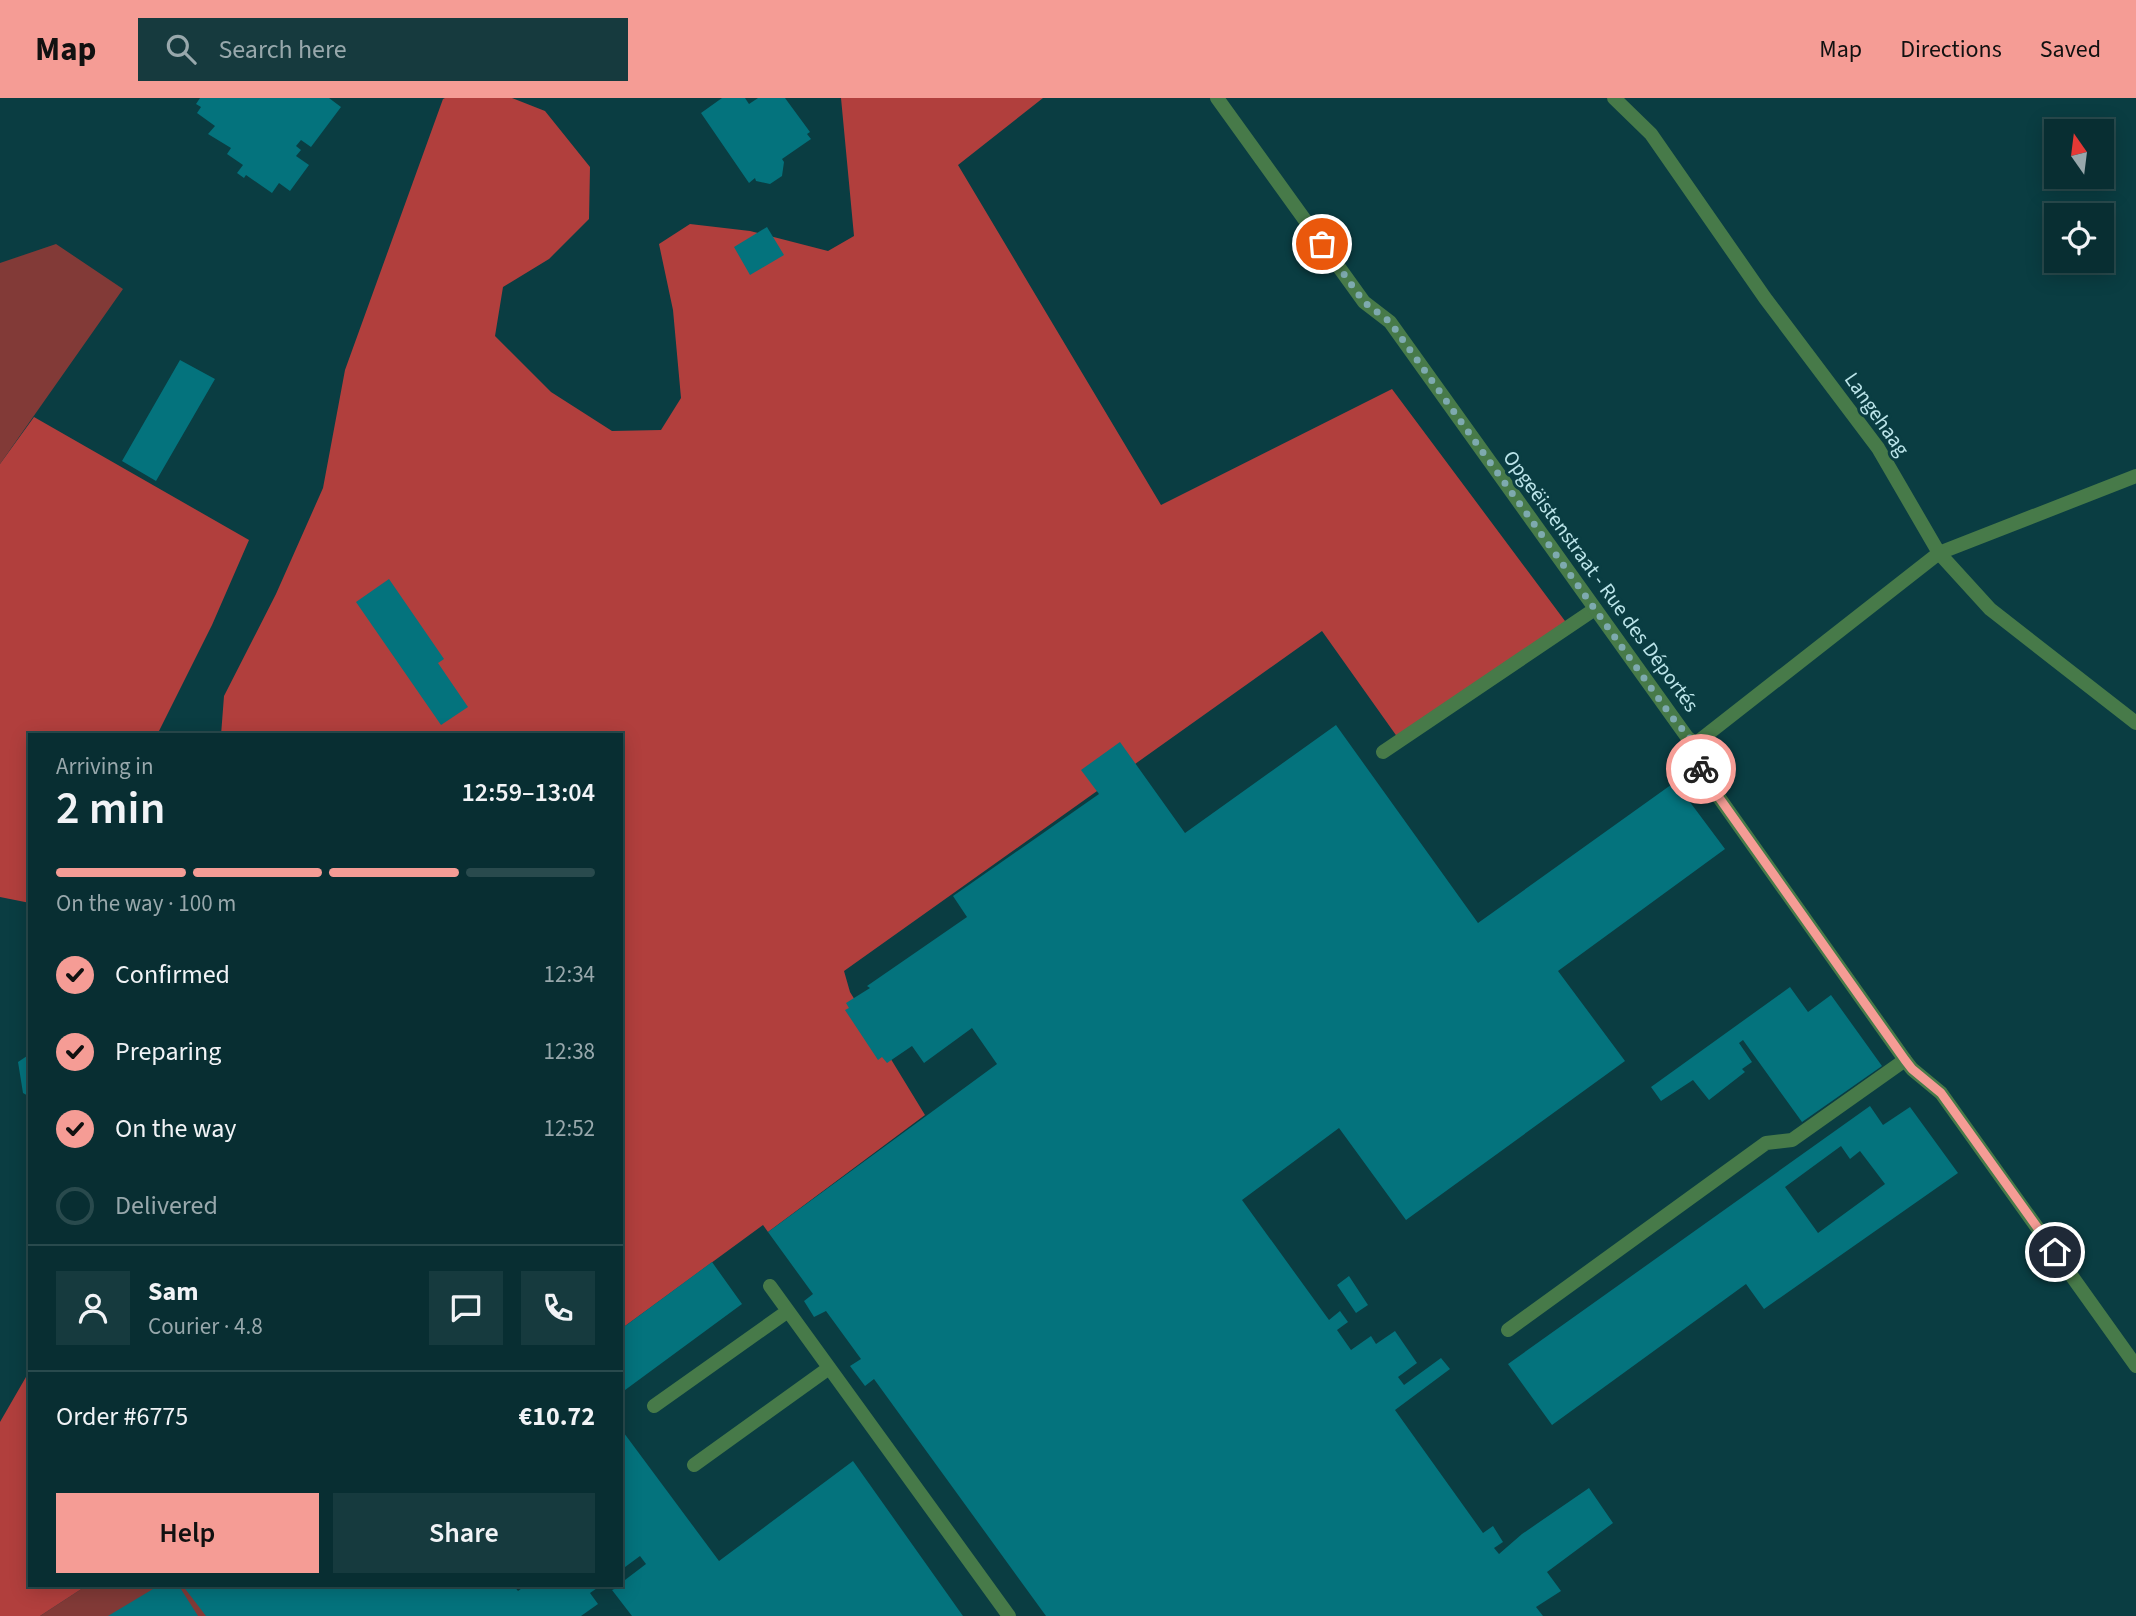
<!DOCTYPE html>
<html lang="en">
<head>
<meta charset="utf-8">
<style>
	:root { --surface:#082e32; --page:#163a3e; --text:#f1f3f6; --muted:#98a8ac; --line:#294a4d; --accent:#f59c95 }
	body { margin:0; font-family:"Source Sans 3",sans-serif; background:var(--page); color:var(--text); height:100vh; display:flex; flex-direction:column; font-size:26px; white-space:nowrap }
	* { box-sizing:border-box; margin:0 }
	p { font-size:23px; color:var(--muted) }
	.icon { flex:none; width:38px; height:38px; fill:none; stroke:currentColor; stroke-width:2; stroke-linecap:round; stroke-linejoin:round }
	.map { position:relative; flex:1; overflow:hidden }
	.drawer { position:absolute; left:28px; top:635px; width:595px; height:854px; display:flex; flex-direction:column; background:var(--surface); border-radius:0px; box-shadow:0 4px 18px #0003,0 0 0 2px var(--line) }
	.drawer>* { flex:none }
	.needle { width:46px; rotate:346deg }
	.buttons { position:absolute; left:2044px; top:21px; display:grid; gap:14px }
	.buttons a { display:grid; place-items:center; width:70px; height:70px; border-radius:0px; background:var(--surface); box-shadow:0 4px 18px #0003,0 0 0 2px var(--line); font-size:35px }
	.pin { position:absolute; display:grid; place-items:center; width:60px; height:60px; color:#fff; margin:-30px; border:4px solid #fff; border-radius:50%; box-shadow:0 2px 7px #0007 }
	.courier { position:absolute; display:grid; place-items:center; width:70px; height:70px; margin:-35px; border:5px solid #f59c95; border-radius:50%; background:#fff; color:#222; box-shadow:0 2px 9px #0007 }
	.overview em { font-style:normal; font-weight:600 }
	.overview div { display:flex; flex-direction:column-reverse }
	.overview { display:flex; align-items:center; justify-content:space-between; height:119px; padding:0 28px }
	h1 { font-size:46px; font-weight:600; line-height:52px }
	.bar { display:grid; grid-template-columns:repeat(4,1fr); gap:10px 7px; align-content:center; height:84px; padding:0 28px }
	.bar i { height:9px; border-radius:5px; background:var(--line) }
	.bar .active { background:var(--accent) }
	.bar p { grid-column:span 4 }
	.line { display:flex; align-items:center; gap:18px; padding:0 28px; border-top:2px solid var(--line) }
	.line div { flex:1 }
	.round { display:grid; place-items:center; flex:none; width:74px; height:74px; border-radius:0px; background:var(--page) }
	ol { padding:0 28px; list-style:none }
	li { display:flex; align-items:center; gap:21px; height:77px }
	li p { margin-inline-start:auto }
	li .icon { padding:7px; border-radius:50%; background:var(--accent); color:#111; stroke-width:4 }
	li:last-child { color:var(--muted) }
	li i { width:38px; height:38px; border:4px solid var(--line); border-radius:50% }
	.action { display:flex; gap:14px; margin-top:auto; padding:14px 28px }
	.action a { flex:1; height:80px; border-radius:0px; background:var(--accent); color:#111; font-size:28px; font-weight:600; line-height:80px; text-align:center }
	.action a+a { background:var(--page); color:var(--text) }
	header { display:flex; align-items:center; gap:42px; box-sizing:border-box; height:98px; padding:0 35px; background:var(--accent); color:#111 }
	header strong { font-size:33px }
	nav { display:flex; gap:38px; margin-inline-start:auto; font-size:24px }
	.search { width:490px; height:63px; background:var(--page); display:flex; align-items:center; gap:18px; box-sizing:border-box; padding:0 24px; border-radius:0px; color:var(--muted); font-size:26px }
	.map>svg:first-child { display:block }
	.green { fill:#823a37 }
	.forest { fill:#b13f3d }
	.building { fill:#04737d; fill-rule:evenodd }
	.lines { fill:none; stroke-linecap:round; stroke-linejoin:round }
	.service { stroke:#477a49; stroke-width:14 }
	.minor { stroke:#477a49; stroke-width:14 }
	.done { stroke:#7eaaaf; stroke-width:7; stroke-dasharray:0 12.6 }
	.route { stroke:#f59c95; stroke-width:9 }
	.labels { text-anchor:middle; dominant-baseline:central; stroke-width:6; stroke-linejoin:round; paint-order:stroke }
	.street-label { font-size:21px; fill:#bce5ea; stroke:#0a3d42 }
</style>
</head>
<body>
<header>
<strong>Map</strong>
<div class="search"><svg class="icon" aria-label="search" viewBox="0 0 24 24"><circle cx="10" cy="10" r="6"/><path d="M15 15l6 6"/></svg>Search here</div>
<nav><a>Map</a><a>Directions</a><a>Saved</a></nav>
</header>
<div class="map">
<svg width="2136" height="1518" viewBox="0 0 2136 1518">
	<rect width="100%" height="100%" fill="#0a3d42"/>
	<path class="green" d="M56 146 123 191 0 366V165Z
		M86 1488H190L212 1518H40Z"/>
	<path class="forest" d="M445 0H512L545 13 590 69 589 121 549 161 503 189 495 238 551 294 612 333 661 332 681 300 673 212 659 146 690 126 750 133 828 153 854 138 841 0H1043L958 67 1161 407 1392 291 1568 527 1398 640 1322 533 844 873 850 894 925 1017 768 1134 763 1127 621 1231V637H221L224 598 276 496 323 390 345 272 443 1Z
		M34 319 249 442 212 527 157 637H30V805L0 799V366Z
		M30 1272V1488H86L40 1518H0V1324Z"/>
	<path class="building" d="M200 0H329L341 9 311 49 301 42 296 48 301 52 296 58 309 67 290 93 279 85 272 95 246 77 244 80 237 75 243 67 227 56 231 50 208 36 215 28 197 15 201 9 196 6Z
		M722 0H745L749 6 758 0H785L810 34 807 36 811 41 782 61 784 64 782 78 770 86 756 83 755 80 749 85 701 15Z
		M767 129 784 157 750 177 734 149Z
		M180 262 215 281 156 383 122 363Z
		M389 481 444 561 438 565 468 609 441 627 356 504Z
		M1336 627 1478 825 1675 684 1725 751 1558 873 1625 963 1406 1122 1339 1030 1242 1102 1329 1222 1340 1213 1348 1224 1337 1232 1351 1252 1371 1238 1376 1246 1395 1233 1417 1265 1398 1279 1404 1287 1441 1260 1450 1271 1395 1312 1483 1435 1493 1428 1503 1444 1494 1450 1499 1456 1522 1436 1589 1390 1613 1425 1547 1474 1561 1493 1536 1509 1543 1518H1046L874 1281 865 1288 850 1268 861 1261 826 1213 814 1219 804 1203 813 1196 768 1134 997 966 972 930 924 965 912 948 887 965 882 959 878 962 845 912 849 910 846 905 870 890 867 888 967 819 953 798 1099 696 1081 672 1120 644 1185 735Z
		M1790 889 1808 914 1831 897 1882 968 1802 1024 1743 942 1739 945 1752 964 1742 971 1745 974 1709 1002 1693 982 1661 1003 1651 989Z
		M30 956V999L23 995 18 964Z
		M1870 1008 1883 1027 1910 1009 1958 1075 1764 1211 1746 1186 1552 1327 1508 1266ZM1841 1048 1850 1061 1860 1053 1885 1086 1818 1135 1785 1089Z
		M712 1164 742 1206 621 1295V1231Z
		M1349 1178 1368 1207 1356 1215 1337 1187Z
		M621 1331 719 1463 853 1363 963 1518H632L612 1492 621 1488V1485L646 1466 640 1458 621 1472Z
		M158 1488H179L198 1518H108Z
		M183 1488H514L518 1493 525 1488H600L590 1495 598 1506 581 1518H206Z"/>
	<g class="lines">
		<path class="service" d="M1383 654 1595 511
			M770 1188 1009 1518
			M1508 1232 1766 1045 1792 1042 1905 962
			M654 1308 788 1213
			M694 1367 829 1270"/>
		<path class="minor" d="M1217 0 1364 204 1390 224 1687 639 1695 646 1698 665 1713 691 1905 962 1912 971 1941 995 2136 1268
			M1614 0 1651 36 1765 200 1878 350 1939 455 1990 511 2136 625
			M1695 646 1939 455 2136 378"/>
	</g>
	<g class="lines">
		<path class="done" d="M1322 146 1364 204 1390 224 1671 618 1695 646V657L1701 671"/>
		<path class="route" d="M1701 671 1713 691 1905 962 1912 971 1941 995 2055 1154"/>
	</g>
	<g class="labels">
		<g class="street-label">
			<text transform="translate(1877 316) rotate(55)">Langehaag</text>
			<text transform="translate(1601 483) rotate(54)">Opgeëistenstraat - Rue des Déportés</text>
		</g>
	</g>
</svg>
<div class="buttons">
<a><svg class="needle" viewBox="-14 -14 28 28"><path d="M0-13l5 13h-10z" fill="#e53935"/><path d="M0 13l5-13h-10z" fill="#98a8ac"/></svg></a>
<a><svg class="icon" aria-label="locate" viewBox="0 0 24 24"><circle cx="12" cy="12" r="6"/><path d="M12 2v4M12 18v4M2 12h4M18 12h4"/></svg></a>
</div>
<div class="pin" style="left:1322px;top:146px;background:#ea580c"><svg class="icon" aria-label="bag" viewBox="0 0 24 24"><path d="M5 8h14l-1 12H6zM9 8a3 3 0 0 1 6 0"/></svg></div>
<div class="pin" style="left:2055px;top:1154px;background:#1f2937"><svg class="icon" aria-label="home" viewBox="0 0 24 24"><path d="M3 11l9-7 9 7M6 9v11h12V9"/></svg></div>
<div class="courier" style="left:1701px;top:671px"><svg class="icon" aria-label="bike" viewBox="0 0 24 24"><circle cx="6" cy="16" r="4"/><circle cx="18" cy="16" r="4"/><path d="M6 16l4-8h5l3 8M10 8l3 8H6M13 5h3"/></svg></div>
<section class="drawer">
<div class="overview"><div><h1>2 min</h1><p>Arriving in</p></div><em>12:59–13:04</em></div>
<div class="bar"><i class="active"></i><i class="active"></i><i class="active"></i><i></i><p>On the way · 100 m</p></div>
<ol>
<li><svg class="icon" aria-label="check" viewBox="0 0 24 24"><path d="M5 12l5 5 9-10"/></svg>Confirmed<p>12:34</p></li>
<li><svg class="icon" aria-label="check" viewBox="0 0 24 24"><path d="M5 12l5 5 9-10"/></svg>Preparing<p>12:38</p></li>
<li><svg class="icon" aria-label="check" viewBox="0 0 24 24"><path d="M5 12l5 5 9-10"/></svg>On the way<p>12:52</p></li>
<li><i></i>Delivered</li>
</ol>
<div class="line" style="height:126px"><a class="round"><svg class="icon" aria-label="person" viewBox="0 0 24 24"><circle cx="12" cy="8" r="4"/><path d="M4 21q1-7 8-7t8 7"/></svg></a><div><b>Sam</b><p>Courier · 4.8</p></div><a class="round"><svg class="icon" aria-label="chat" viewBox="0 0 24 24"><path d="M4 5h16v11H9l-5 4z"/></svg></a><a class="round"><svg class="icon" aria-label="phone" viewBox="0 0 24 24"><path d="M5 4h4l2 5-3 2q2 4 5 5l2-3 5 2v4C11 20 4 13 5 4z"/></svg></a></div>
<div class="line" style="height:91px"><div>Order #6775</div><b>€10.72</b></div>
<div class="action"><a>Help</a><a>Share</a></div>
</section>
</div>
</body>
</html>
